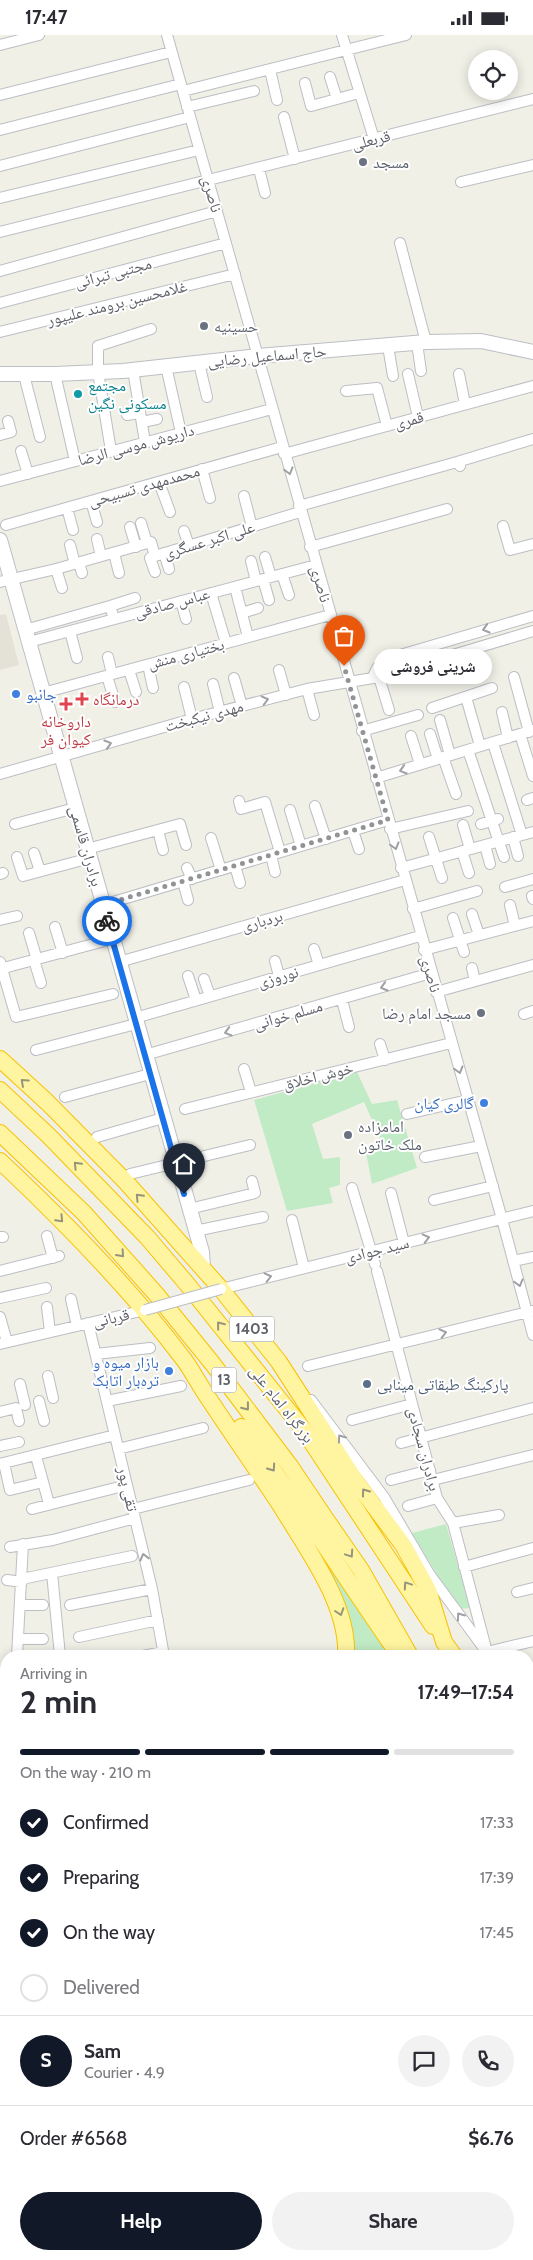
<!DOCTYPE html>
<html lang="en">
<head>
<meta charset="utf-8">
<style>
	:root { --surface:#fff; --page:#f2f2f3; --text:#2b2b33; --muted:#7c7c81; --line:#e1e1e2; --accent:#111827 }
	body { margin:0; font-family:Cabin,"Noto Naskh Arabic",sans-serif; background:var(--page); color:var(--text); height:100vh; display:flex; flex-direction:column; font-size:19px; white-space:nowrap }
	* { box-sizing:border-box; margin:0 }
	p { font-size:16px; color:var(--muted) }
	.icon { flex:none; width:28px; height:28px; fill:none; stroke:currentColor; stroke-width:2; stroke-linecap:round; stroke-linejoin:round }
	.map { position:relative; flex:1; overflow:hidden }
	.side { position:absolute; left:0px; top:1615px; width:534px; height:610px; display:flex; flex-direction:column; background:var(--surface); border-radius:20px 20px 0 0; box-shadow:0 2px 12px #0003 }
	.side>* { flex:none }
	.tools { position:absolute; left:468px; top:15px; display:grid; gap:10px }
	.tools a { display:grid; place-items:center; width:50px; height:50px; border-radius:50%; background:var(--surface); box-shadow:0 2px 12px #0003; font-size:25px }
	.pin { position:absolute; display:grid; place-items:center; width:42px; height:42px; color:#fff; margin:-51px -21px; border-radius:50% 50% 50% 0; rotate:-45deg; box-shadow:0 0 5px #0007 }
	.pin .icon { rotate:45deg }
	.courier { position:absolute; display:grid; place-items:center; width:50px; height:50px; margin:-25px; border:4px solid #1a73e8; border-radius:50%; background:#fff; color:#222; box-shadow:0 1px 6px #0007 }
	.bubble { position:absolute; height:35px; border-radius:18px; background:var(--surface); box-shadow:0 2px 12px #0003; font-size:16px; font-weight:800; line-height:35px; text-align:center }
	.summary em { font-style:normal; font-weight:800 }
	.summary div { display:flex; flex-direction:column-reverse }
	.summary { display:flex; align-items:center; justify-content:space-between; height:85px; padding:0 20px }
	h1 { font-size:32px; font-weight:800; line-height:38px }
	.bar { display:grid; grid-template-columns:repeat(4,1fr); gap:8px 5px; align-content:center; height:60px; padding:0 20px }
	.bar i { height:6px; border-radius:4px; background:var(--line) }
	.bar .current { background:var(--accent) }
	.bar p { grid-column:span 4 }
	.line { display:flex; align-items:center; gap:12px; padding:0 20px; border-top:1px solid var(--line) }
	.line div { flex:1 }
	.round { display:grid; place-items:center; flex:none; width:52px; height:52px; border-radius:26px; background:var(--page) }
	ol { padding:0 20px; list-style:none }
	li { display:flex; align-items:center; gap:15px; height:55px }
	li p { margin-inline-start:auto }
	li .icon { padding:5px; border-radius:50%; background:var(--accent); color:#fff; stroke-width:4 }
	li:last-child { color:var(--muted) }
	li i { width:28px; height:28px; border:2px solid var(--line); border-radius:50% }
	.button { display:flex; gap:10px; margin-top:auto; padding:10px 20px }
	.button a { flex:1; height:58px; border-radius:30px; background:var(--accent); color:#fff; font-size:20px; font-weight:800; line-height:58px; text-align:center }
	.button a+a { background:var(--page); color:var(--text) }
	.status { display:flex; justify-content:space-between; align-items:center; height:35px; padding:0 25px; background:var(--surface); direction:ltr }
	.status svg { height:14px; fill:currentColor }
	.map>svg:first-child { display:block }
	.education { fill:#e4e2d7 }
	.green { fill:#c1ebc5 }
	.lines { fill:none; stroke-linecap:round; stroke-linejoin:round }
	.minor-casing { stroke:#bbbec3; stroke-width:12 }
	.secondary-casing { stroke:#bcbec5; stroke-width:16 }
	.primary-casing { stroke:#ffdf52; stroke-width:17 }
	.trunk-casing { stroke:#f8c200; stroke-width:18 }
	.minor { stroke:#fff; stroke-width:10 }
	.secondary { stroke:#fff; stroke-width:14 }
	.primary { stroke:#fffaae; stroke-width:15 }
	.trunk { stroke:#fff49f; stroke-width:16 }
	.minor-bridge-casing { stroke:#bbbec3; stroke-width:12; stroke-linecap:butt }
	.primary-bridge-casing { stroke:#ffdf52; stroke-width:17; stroke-linecap:butt }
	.minor-bridge { stroke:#fff; stroke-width:10 }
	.primary-bridge { stroke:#fffaae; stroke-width:15 }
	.oneway { stroke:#9ea0a4 }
	.oneway2 { stroke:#96947b }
	.done { stroke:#919394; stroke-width:5; stroke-dasharray:0 9 }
	.route { stroke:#1a73e8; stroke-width:6 }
	.worship-dot { fill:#6b7280; stroke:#fff; stroke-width:2 }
	.culture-dot { fill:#0f9aa8; stroke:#fff; stroke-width:2 }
	.shop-dot { fill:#3f7fe0; stroke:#fff; stroke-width:2 }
	.health-dot { fill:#e0444e; stroke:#fff; stroke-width:2 }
	.service-dot { fill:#5c6f8a; stroke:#fff; stroke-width:2 }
	.labels { text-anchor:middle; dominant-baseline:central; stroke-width:4; stroke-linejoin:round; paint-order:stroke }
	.shield { fill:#fff; stroke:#8e9095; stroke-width:1 }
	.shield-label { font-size:15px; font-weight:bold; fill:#5e6168 }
	.street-label { font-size:16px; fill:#5e6168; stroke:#fff }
	.worship-label { font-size:16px; fill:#5b616d; stroke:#fff; text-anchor:start }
	.culture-label { font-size:16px; fill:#0d838f; stroke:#fff; text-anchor:start }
	.shop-label { font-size:16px; fill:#366cbe; stroke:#fff; text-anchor:end }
	.health-label { font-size:16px; fill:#be3a42; stroke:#fff; text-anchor:start }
	.service-label { font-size:16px; fill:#4e5e75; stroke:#fff; text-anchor:start }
</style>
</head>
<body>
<div class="status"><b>17:47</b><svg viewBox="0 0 49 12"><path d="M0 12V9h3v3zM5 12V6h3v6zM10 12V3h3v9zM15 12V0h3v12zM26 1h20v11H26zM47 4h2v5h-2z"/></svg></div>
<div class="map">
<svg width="533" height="2225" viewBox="0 0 533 2225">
	<rect width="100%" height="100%" fill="#f1f0e7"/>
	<path class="education" d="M6 579 19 630 0 635V580Z"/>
	<path class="green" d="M357 1037 372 1069 397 1065 417 1133 372 1149 366 1118 383 1110 364 1067 312 1089 323 1124 340 1122V1150L329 1153 333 1168 287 1176 254 1065Z
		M242 1398 396 1621H350V1598Z
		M446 1489 470 1573 458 1574 412 1498Z
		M528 1703 533 1704V1768L528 1758Z
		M0 1716 6 1718V2179L0 2178Z
		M528 1908H533V1988L528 1993Z
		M528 2162 533 2182V2225H354L356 2219H528Z
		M105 2219H156L151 2225H119Z
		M221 2219H335L334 2225H217Z"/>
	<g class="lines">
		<g class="minor-casing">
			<path id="minor" d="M167 0 502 1184 533 1300
				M342 0 374 104
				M0 10 39 0
				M270 35 277 65
				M330 42 337 64
				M305 48 311 71 359 58
				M183 56 406 0
				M0 60 171 17
				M187 72 254 56
				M284 82 295 124
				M0 95 181 49
				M0 131 190 82
				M259 134 265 158
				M461 147 533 130
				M0 163 199 115
				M0 197 533 64
				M400 208 426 307
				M0 236 217 176
				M0 268 226 208
				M0 297 235 239
				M417 308 421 336
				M388 311 393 341
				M199 328 207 362
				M166 331 181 398
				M133 335 145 407
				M55 339 75 426
				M408 339 418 382
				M459 339 465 369
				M24 340 40 402
				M346 356 377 353 387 391
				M127 380 140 378
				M142 387 157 384
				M0 400 11 397 8 386
				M21 416 28 439
				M111 416 98 337V311L151 294
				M284 419 533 351
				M457 427 533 404
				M202 434 210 463
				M0 446 272 374
				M159 447 170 477
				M244 461 252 492
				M91 466 97 487
				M299 471 457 427 460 431
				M67 473 73 495
				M141 488 147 508
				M6 490 282 412
				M503 491 510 515 533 509
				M130 492 136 512
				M184 496 189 511
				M97 504 101 521
				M70 510 75 529
				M310 512 447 474
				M114 518 119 538
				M164 518 169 534
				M265 522 271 542
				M251 526 256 546
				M79 528 82 538
				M56 534 62 553
				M155 537 150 523 155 521
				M282 539 289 560
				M263 544 269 565
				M0 547 56 534 151 507 155 521 300 477
				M235 552 248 602
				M211 558 226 608
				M181 566 186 584
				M110 571 135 563
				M242 578 258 573
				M25 595 110 571 114 584
				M70 596 77 623
				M29 607 316 530
				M108 622 112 639
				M148 630 153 653
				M129 635 136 657
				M279 635 286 660
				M107 641 115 667
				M373 642 377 633 390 623 533 581
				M379 642 389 675
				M514 642 529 697
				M234 643 242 671
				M213 649 220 677
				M184 652 192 684
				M307 654 314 680
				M43 658 330 580
				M466 662 480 711
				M432 673 492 653
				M502 677 508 703
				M440 685 450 720
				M362 696 418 680
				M430 699 438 724
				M520 699 533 741
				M411 701 420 729
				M493 708 522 800
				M468 715 504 822
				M443 722 456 759
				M0 739 192 684 307 654 379 642 533 596
				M376 743 533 695
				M527 765 533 763
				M239 766 241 774 265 767 280 817
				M315 771 326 804
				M290 775 301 811
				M15 789 75 773
				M481 789 498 784
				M463 790 470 814
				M390 794 468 776
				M158 795 163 815
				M353 796 359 814
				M429 802 442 843
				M513 802 518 821
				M211 803 221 835
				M485 810 490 829
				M87 814 180 789 186 810
				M462 816 469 838
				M34 818 40 836
				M271 820 275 837
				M17 822 23 841 90 823
				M235 831 240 848
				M187 833 192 844
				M401 833 533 797
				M0 839 3 838
				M183 846 188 865
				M505 852 533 844
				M532 861 533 864
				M103 870 388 785
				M510 870 515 891
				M413 874 477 856
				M472 879 479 900
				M453 883 464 917
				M0 885 17 881
				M55 892 63 918
				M29 898 37 925
				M314 914 319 930
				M424 915 533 886
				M34 925 41 948
				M275 926 279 941
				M0 927 16 982 113 959
				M119 927 405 845
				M472 933 475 946
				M0 934 112 904
				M188 941 196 965
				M204 944 210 961
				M436 957 533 930
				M342 965 349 992
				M524 979 533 976
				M135 983 420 901
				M380 1009 385 1025
				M36 1015 136 989
				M145 1020 431 938
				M244 1034 251 1057
				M65 1062 150 1039
				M185 1074 451 1008
				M407 1079 468 1065
				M97 1102 163 1083
				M425 1122 481 1111
				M130 1139 250 1110
				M352 1153 375 1229
				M391 1158 404 1208
				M434 1165 493 1151
				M189 1174 255 1158 252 1146
				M292 1185 304 1233
				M195 1196 263 1182
				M47 1201 53 1223
				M0 1202H3
				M513 1226 533 1222
				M0 1236 59 1221
				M377 1236 437 1463 453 1488 487 1617 533 1606
				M221 1254 533 1176
				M0 1263 46 1253
				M71 1264 77 1291
				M47 1272 50 1297
				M0 1282 7 1307
				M88 1288 152 1554 164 1621
				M0 1309 145 1275
				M96 1319 150 1313
				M308 1331 532 1276
				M48 1341 53 1363
				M20 1349 25 1370
				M311 1365 384 1462 430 1540 483 1612
				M39 1366 44 1386
				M107 1366 181 1351
				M0 1377 16 1373 19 1386
				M352 1385 412 1369
				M401 1408 533 1373
				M0 1411 19 1407
				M118 1414 203 1393
				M36 1421 49 1469
				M4 1428 10 1455 43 1447
				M0 1429 115 1400
				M391 1445 430 1435
				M433 1445 533 1420
				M408 1471 437 1463
				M32 1474 127 1450
				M133 1474 249 1445
				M453 1488 499 1480
				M10 1512 53 1505 135 1483
				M464 1532 533 1513
				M52 1538 60 1621
				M22 1544 132 1521
				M7 1545 22 1547
				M517 1557 533 1553
				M21 1570H43
				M70 1570 152 1554
				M79 1602 158 1585
				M19 1604H43
				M17 1621 23 1509
				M143 1621 163 1617
				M528 1683 533 1685
				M528 2149 533 2170
				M339 2225 342 2219
				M353 2225 355 2219"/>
		</g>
		<g class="secondary-casing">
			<path id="secondary" d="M0 339H55L123 336 258 321 426 307 481 306 533 317
				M0 505 202 1217 203 1233"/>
		</g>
		<g class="primary-casing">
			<path id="primary" d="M0 1685 6 1688
				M0 1701 6 1703
				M528 1846 533 1847
				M164 2225 169 2219
				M189 2225 193 2219
				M204 2225 208 2219"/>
		</g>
		<g class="trunk-casing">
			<path id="trunk" d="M0 1024 48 1068 126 1147 221 1254 279 1327 357 1448 403 1510 428 1555 444 1607 454 1621
				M0 1055 48 1100 147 1202 187 1249 303 1394 433 1591
				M0 1098 84 1178 156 1259 212 1328 290 1431 325 1483 361 1535 410 1621
				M0 1126C66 1188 130 1253 185 1326 192 1336 198 1347 205 1358 230 1396 256 1433 281 1471 307 1514 349 1570 346 1621
				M241 1392C296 1463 343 1540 395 1614
				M528 1700 533 1701
				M528 1779 533 1791
				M528 1880 533 1881
				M528 1903H533
				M528 1998 533 1994
				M528 2034 533 2035"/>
		</g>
		<use href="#minor" class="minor"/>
		<use href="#secondary" class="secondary"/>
		<use href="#primary" class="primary"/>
		<use href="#trunk" class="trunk"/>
		<g class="minor-bridge-casing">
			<path id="minor-bridge" d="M145 1275 221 1254"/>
		</g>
		<g class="primary-bridge-casing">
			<path id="primary-bridge" d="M528 1869 533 1870"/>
		</g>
		<use href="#minor-bridge" class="minor-bridge"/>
		<use href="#primary-bridge" class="primary-bridge"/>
	</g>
	<defs><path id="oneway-chevron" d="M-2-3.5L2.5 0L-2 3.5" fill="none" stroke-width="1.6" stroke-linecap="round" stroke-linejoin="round" transform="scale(1.25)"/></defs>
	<g class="oneway">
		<use href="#oneway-chevron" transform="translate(289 436) rotate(74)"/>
		<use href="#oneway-chevron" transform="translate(486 594) rotate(164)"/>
		<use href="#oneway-chevron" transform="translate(265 665) rotate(-14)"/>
		<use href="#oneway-chevron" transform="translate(108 709) rotate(-17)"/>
		<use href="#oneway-chevron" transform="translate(403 735) rotate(163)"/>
		<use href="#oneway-chevron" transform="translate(395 811) rotate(74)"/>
		<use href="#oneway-chevron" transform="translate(384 952) rotate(163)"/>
		<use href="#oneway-chevron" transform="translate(228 997) rotate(164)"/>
		<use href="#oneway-chevron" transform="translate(459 1035) rotate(74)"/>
		<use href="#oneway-chevron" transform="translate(426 1203) rotate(-14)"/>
		<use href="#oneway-chevron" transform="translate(268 1242) rotate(-14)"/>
		<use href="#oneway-chevron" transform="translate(519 1248) rotate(75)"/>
		<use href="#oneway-chevron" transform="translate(443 1298) rotate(-14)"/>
		<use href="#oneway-chevron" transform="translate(341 1403) rotate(-126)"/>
		<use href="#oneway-chevron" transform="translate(144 1522) rotate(-104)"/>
		<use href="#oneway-chevron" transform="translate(460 1581) rotate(-126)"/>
	</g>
	<g class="oneway2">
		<use href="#oneway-chevron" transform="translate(24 1047) rotate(-138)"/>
		<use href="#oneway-chevron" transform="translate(77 1130) rotate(-134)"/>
		<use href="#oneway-chevron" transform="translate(139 1162) rotate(-133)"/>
		<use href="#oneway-chevron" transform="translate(60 1184) rotate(46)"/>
		<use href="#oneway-chevron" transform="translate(121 1219) rotate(48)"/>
		<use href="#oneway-chevron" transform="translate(220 1290) rotate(-129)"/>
		<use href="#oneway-chevron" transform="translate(246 1372) rotate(52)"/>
		<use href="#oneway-chevron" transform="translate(272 1433) rotate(55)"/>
		<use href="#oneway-chevron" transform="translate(365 1457) rotate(-126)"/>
		<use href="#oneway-chevron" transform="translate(350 1519) rotate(56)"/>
		<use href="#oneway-chevron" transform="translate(407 1550) rotate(-124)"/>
		<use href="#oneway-chevron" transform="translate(340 1577) rotate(72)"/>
	</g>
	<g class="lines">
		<path class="done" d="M107 886 103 870 388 785 344 631"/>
		<path class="route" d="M107 886 184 1159"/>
	</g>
	<g class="worship-dot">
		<circle cx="363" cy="127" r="5"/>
		<circle cx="204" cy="291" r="5"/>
		<circle cx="481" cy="978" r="5"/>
		<circle cx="348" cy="1100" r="5"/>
	</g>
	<circle class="culture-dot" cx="78" cy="359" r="5"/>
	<g class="shop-dot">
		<circle cx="16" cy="659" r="5"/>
		<circle cx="484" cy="1068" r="5"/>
		<circle cx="169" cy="1336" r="5"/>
	</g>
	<g class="health-dot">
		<path d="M79.5 656.5h5v5h5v5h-5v5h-5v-5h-5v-5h5z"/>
		<path d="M63.5 661.5h5v5h5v5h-5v5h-5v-5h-5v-5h5z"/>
	</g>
	<circle class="service-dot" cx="367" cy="1349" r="5"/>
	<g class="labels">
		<g class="shield">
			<rect x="229.5" y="1281.5" width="45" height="25" rx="4"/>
			<rect x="211.5" y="1332.5" width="25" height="25" rx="4"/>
		</g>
		<g class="shield-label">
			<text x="252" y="1294">1403</text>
			<text x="224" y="1345">13</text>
		</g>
		<g class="street-label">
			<text transform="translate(371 105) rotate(-14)">قربعلی</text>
			<text transform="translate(212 159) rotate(74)">ناصری</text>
			<text transform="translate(113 238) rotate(-15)">مجتبی تبرائی</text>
			<text transform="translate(117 268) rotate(-14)">غلامحسین برومند علیپور</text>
			<text transform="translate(267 321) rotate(-5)">حاج اسماعیل رضایی</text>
			<text transform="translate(409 385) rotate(-15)">قمری</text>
			<text transform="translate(136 410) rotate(-15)">داریوش موسی الرضا</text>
			<text transform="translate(144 451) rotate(-16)">محمدمهدی تسبیحی</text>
			<text transform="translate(209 505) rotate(-17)">علی اکبر عسگری</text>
			<text transform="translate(321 549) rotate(74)">ناصری</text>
			<text transform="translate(172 568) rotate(-15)">عباس صادقی</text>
			<text transform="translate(186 619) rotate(-15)">بختیاری منش</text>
			<text transform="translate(204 681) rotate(-15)">مهدی نیکبخت</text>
			<text transform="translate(86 811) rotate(74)">برادران قاسمی</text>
			<text transform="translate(262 886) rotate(-16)">بردباری</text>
			<text transform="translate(431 939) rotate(74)">ناصری</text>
			<text transform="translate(278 942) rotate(-16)">نوروزی</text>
			<text transform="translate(288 980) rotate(-16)">مسلم خوانی</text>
			<text transform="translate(318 1041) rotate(-14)">خوش اخلاق</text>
			<text transform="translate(377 1215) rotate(-14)">سید جوادی</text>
			<text transform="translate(111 1283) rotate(-13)">قربانی</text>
			<text transform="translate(282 1369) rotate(52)">بزرگراه امام علی</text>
			<text transform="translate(424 1414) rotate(75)">برادران سجادی</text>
			<text transform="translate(128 1454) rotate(77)">تقی پور</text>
		</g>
		<g class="worship-label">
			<text x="373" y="127">مسجد</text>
			<text x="214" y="291">حسینیه</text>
			<text x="471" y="978" text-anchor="end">مسجد امام رضا</text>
			<text x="358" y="1091">امامزاده<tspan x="358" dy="18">ملک خاتون</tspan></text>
		</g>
		<g class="culture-label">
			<text x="88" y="350">مجتمع<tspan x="88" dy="18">مسکونی نگین</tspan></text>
		</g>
		<g class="shop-label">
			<text x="26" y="659" text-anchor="start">جانبو</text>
			<text x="474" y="1068">گالری کیان</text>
			<text x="159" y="1327">بازار میوه و<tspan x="159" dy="18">تره‌بار اتابک</tspan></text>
		</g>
		<g class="health-label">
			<text x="93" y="664">درمانگاه</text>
			<text x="66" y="686" text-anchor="middle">داروخانه<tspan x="66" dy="18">کیوان فر</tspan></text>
		</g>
		<g class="service-label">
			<text x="377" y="1349">پارکینگ طبقاتی مینابی</text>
		</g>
	</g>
</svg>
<div class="tools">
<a><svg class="icon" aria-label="locate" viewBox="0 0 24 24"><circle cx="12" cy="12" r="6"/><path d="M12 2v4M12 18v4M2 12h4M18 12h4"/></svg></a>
</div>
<div class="pin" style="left:344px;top:631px;background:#ea580c"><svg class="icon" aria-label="bag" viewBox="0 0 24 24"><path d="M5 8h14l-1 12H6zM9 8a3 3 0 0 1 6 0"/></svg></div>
<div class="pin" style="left:184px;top:1159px;background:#1f2937"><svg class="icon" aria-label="home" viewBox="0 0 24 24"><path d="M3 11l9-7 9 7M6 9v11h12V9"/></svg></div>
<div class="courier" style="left:107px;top:886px"><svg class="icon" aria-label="bike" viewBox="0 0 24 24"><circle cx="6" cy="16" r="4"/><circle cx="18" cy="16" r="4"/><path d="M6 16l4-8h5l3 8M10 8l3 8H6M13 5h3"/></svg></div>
<div class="bubble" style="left:374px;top:614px;width:118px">شرینی فروشی</div>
<section class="side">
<div class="summary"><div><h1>2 min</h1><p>Arriving in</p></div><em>17:49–17:54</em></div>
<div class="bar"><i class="current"></i><i class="current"></i><i class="current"></i><i></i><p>On the way · 210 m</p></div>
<ol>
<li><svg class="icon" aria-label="check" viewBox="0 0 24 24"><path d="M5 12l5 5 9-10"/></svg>Confirmed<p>17:33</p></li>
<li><svg class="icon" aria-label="check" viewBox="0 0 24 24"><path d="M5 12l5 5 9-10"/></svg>Preparing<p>17:39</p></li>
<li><svg class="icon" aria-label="check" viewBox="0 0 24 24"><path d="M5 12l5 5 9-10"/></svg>On the way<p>17:45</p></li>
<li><i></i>Delivered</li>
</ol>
<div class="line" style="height:90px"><b class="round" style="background:var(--accent);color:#fff">S</b><div><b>Sam</b><p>Courier · 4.9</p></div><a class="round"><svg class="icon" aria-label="chat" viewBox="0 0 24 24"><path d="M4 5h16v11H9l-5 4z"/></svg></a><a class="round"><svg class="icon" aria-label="phone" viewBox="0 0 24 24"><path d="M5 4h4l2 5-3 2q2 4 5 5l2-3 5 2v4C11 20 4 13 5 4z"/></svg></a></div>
<div class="line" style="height:65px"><div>Order #6568</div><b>$6.76</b></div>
<div class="button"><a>Help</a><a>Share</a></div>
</section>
</div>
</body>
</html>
